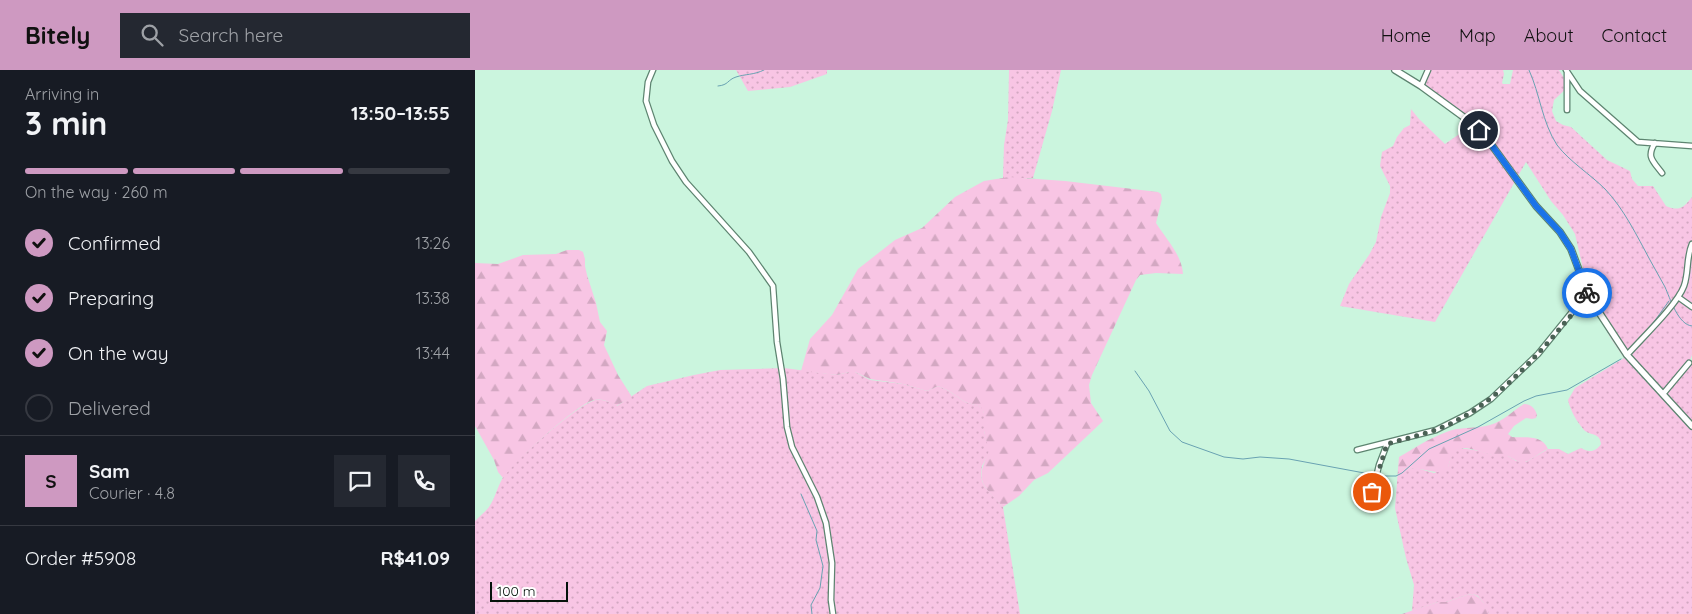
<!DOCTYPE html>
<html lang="en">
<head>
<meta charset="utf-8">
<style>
	:root { --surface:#171b24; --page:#242831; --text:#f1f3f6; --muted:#9ea1a6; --line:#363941; --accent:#ce99c1 }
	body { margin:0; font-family:Quicksand,sans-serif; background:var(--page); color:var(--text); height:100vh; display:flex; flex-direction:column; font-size:19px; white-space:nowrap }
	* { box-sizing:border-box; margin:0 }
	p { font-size:16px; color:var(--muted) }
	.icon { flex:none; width:28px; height:28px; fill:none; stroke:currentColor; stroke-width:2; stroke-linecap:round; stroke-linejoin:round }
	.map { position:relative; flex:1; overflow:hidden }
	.sheet { display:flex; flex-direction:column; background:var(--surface); width:475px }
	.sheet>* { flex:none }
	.scale { position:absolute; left:15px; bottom:12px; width:78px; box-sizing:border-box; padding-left:5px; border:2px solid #04120b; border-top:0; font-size:14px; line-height:18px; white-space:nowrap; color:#04120b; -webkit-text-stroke:4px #fff; paint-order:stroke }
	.pin { position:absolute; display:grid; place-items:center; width:42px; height:42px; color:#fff; margin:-21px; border:2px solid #fff; border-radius:50%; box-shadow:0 1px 5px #0007 }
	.courier { position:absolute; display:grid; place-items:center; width:50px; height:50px; margin:-25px; border:4px solid #1a73e8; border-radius:50%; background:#fff; color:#222; box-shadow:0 1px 6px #0007 }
	.overview em { font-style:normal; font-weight:700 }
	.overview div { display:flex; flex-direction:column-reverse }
	.overview { display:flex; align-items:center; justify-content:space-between; height:85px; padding:0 25px }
	h1 { font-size:32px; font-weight:700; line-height:38px }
	.bar { display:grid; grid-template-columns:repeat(4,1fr); gap:8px 5px; align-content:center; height:60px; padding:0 25px }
	.bar i { height:6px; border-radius:4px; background:var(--line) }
	.bar .active { background:var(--accent) }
	.bar p { grid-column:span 4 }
	.line { display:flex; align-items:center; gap:12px; padding:0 25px; border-top:1px solid var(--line) }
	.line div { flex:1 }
	.round { display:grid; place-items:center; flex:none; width:52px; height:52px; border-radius:0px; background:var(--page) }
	ol { padding:0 25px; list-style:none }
	li { display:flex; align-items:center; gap:15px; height:55px }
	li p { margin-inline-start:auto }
	li .icon { padding:5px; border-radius:50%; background:var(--accent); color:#111; stroke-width:4 }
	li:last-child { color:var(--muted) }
	li i { width:28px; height:28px; border:2px solid var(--line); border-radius:50% }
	header { display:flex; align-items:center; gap:30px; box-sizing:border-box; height:70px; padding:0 25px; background:var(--accent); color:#111 }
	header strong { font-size:24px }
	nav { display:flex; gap:28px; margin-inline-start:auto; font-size:18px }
	.search { width:350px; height:45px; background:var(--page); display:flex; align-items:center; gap:12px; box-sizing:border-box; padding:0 18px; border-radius:0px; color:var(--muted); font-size:19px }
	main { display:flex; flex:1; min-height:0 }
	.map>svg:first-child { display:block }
	.grass { fill:url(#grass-dots) }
	.forest { fill:url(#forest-firs) }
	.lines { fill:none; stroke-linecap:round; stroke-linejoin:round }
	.stream { stroke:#69a2b2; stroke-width:1 }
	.minor-casing { stroke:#5d8470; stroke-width:7 }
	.tertiary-casing { stroke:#5d8470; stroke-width:8 }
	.minor { stroke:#fff; stroke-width:4.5 }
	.tertiary { stroke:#fff; stroke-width:5.5 }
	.done { stroke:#4a6155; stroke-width:5; stroke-dasharray:0 9 }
	.route { stroke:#1a73e8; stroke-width:6 }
</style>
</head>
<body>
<header>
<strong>Bitely</strong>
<div class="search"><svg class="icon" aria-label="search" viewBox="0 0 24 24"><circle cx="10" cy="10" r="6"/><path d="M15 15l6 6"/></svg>Search here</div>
<nav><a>Home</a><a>Map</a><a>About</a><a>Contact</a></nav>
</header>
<main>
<section class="sheet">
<div class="overview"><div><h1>3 min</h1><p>Arriving in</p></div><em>13:50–13:55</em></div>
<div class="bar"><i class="active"></i><i class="active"></i><i class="active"></i><i></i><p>On the way · 260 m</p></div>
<ol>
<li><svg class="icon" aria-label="check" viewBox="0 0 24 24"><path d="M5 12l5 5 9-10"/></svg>Confirmed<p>13:26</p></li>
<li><svg class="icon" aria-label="check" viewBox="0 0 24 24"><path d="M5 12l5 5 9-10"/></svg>Preparing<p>13:38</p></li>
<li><svg class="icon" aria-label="check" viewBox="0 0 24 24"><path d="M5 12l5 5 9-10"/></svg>On the way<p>13:44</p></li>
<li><i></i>Delivered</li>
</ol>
<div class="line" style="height:90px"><b class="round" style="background:var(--accent);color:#111">S</b><div><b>Sam</b><p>Courier · 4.8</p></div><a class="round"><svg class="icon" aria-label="chat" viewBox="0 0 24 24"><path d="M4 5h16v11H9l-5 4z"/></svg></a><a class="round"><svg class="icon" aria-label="phone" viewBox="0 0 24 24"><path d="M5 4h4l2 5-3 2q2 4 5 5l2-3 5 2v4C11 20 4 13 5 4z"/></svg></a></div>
<div class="line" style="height:65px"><div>Order #5908</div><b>R$41.09</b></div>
</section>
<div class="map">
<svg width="1217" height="544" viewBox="0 0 1217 544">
	<defs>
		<pattern id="grass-dots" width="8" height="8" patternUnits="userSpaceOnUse" patternTransform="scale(1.25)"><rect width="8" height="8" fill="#f8c5e4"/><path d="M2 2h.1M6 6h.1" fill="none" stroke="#d3a8c2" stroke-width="1.8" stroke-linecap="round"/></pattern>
		<pattern id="forest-firs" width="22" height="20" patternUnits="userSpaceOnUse" patternTransform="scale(1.25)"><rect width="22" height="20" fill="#f8c5e4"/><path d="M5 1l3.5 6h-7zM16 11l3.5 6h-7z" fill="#d3a8c2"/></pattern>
	</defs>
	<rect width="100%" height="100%" fill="#cbf5de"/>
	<path class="grass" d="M261 0H352V4L315 17 273 21Z
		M534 0H586L577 41 558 108H528L529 75 533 50Z
		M956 0H1028L1029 4 1027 13 1028 14H1035L1038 0H1084L1094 16 1079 30 1077 41 1081 51 1088 55 1096 57 1132 90 1155 101 1157 109 1163 116H1178L1191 136C1205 142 1209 137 1217 127V285L1215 290 1217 293V544H1014L1008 532 1003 526 998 524 992 525 971 532H963L937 541 939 515 931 488 920 438 923 399 941 398 959 403 973 397 977 383 981 380 985 378 1005 381 1018 385H1031L1041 391 1051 392 1073 379H1084L1093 384 1106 378C1114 383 1121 382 1126 374 1125 362 1115 366 1109 360 1102 352 1095 340 1093 330L1100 318 1149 288 1135 267 1116 233 1100 164 1088 145 1076 131 1051 92 960 252 865 236 874 214 894 185 901 172 906 147 915 123V116L905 96 907 82 918 76 922 67 929 58 935 55 936 39 944 49 970 74 993 58 994 54 992 51 947 21Z
		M309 298 362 305 374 302H380L395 310 428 314 452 321 463 316 474 321 490 332 507 337 509 343V361L515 381 507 396 506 405 507 411 510 417 528 437 545 544H0V451C4 447 10 442 14 437 21 427 23 413 31 403 42 389 105 332 121 330 129 329 136 333 142 336L172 316 219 305 245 300Z"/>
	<path class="forest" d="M534 107 590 111 683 122 686 124 687 129 681 153C691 169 707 185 708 204L681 203 665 205 661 210 617 305 614 315 616 333 628 351 573 403 559 410 544 426 528 437C506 413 500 412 514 381L509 361V343L506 337 490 332 474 321 463 316 452 321 428 314 395 309 380 302H374L362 305 326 301 335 269 357 245 383 199 420 170 447 158 480 127 509 111Z
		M92 180H104L108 182 110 189V196L112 205 121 233 125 252 132 261 129 275 143 305 157 327 141 336C134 332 128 328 119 330 102 334 39 392 28 408L23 402 19 390 0 356V193L23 194 48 185 81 184Z
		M1049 334C1056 334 1060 338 1062 345L1061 348 1057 349 1051 348 1039 356 1033 364 1037 367C1050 368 1067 364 1073 379 1067 381 1055 391 1050 392 1042 393 1038 388 1032 386 1027 384 1021 386 1017 385 993 379 979 368 973 399 962 405 955 400 944 399 937 398 930 399 923 399L924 387C938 379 953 369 969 363 984 356 1001 359 1015 355 1029 351 1037 341 1049 334Z
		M998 524C1007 528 1011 535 1014 544H927L963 532H971L992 525Z"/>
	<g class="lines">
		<path class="stream" d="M1054 0C1065 24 1067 52 1082 75 1095 92 1115 104 1130 119 1149 139 1162 166 1175 190 1180 199 1185 208 1190 217 1195 228 1203 255 1217 256
			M243 16C254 15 252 10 261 7 270 4 279 5 289 0
			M1176 256 1194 231
			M660 301 674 321 695 361 707 372 749 387 768 389 785 387 814 389 900 405
			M905 406H921L927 403 954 379 1003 357 1049 331 1061 326 1092 320 1146 289
			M326 424 342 461 341 470 348 496 345 518 336 535 337 544"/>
		<g class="minor-casing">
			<path id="minor" d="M178 0 173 12 171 31 179 55 197 91 211 112 274 182 298 216 302 272 308 309 312 357 317 377 342 427 351 453 357 493 356 530 358 544
				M1091 0 1105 21 1163 72 1217 76
				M1092 2V40
				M946 16 953 0
				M1180 73C1171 87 1178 91 1187 103
				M1203 227 1217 237
				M1152 285C1167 268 1202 235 1209 216 1214 202 1211 188 1217 174
				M1188 324 1214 293
				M882 380 961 360 995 343 1016 329 1063 284 1097 242 1114 227
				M895 433 904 395 912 374"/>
		</g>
		<g class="tertiary-casing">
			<path id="tertiary" d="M920 0 946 16 994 51 1013 70 1061 136 1085 162 1096 179 1114 227 1152 285 1217 356"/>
		</g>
		<use href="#minor" class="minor"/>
		<use href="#tertiary" class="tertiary"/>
	</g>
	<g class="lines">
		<path class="done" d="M897 422 912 374C928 369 944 366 960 360 1003 345 1038 311 1068 278 1084 261 1096 243 1114 227L1112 223"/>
		<path class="route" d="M1004 60 1013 70 1061 136 1085 162 1096 179 1112 223"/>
	</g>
</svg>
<div class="scale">100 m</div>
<div class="pin" style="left:897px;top:422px;background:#ea580c"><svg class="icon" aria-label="bag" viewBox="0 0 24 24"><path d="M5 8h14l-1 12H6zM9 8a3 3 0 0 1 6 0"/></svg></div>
<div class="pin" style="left:1004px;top:60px;background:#1f2937"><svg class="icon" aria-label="home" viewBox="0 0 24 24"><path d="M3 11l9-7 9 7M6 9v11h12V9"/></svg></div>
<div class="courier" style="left:1112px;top:223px"><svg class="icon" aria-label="bike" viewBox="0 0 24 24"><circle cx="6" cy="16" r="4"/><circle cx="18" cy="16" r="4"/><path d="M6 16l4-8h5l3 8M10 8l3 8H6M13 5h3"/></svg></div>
</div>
</main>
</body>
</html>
